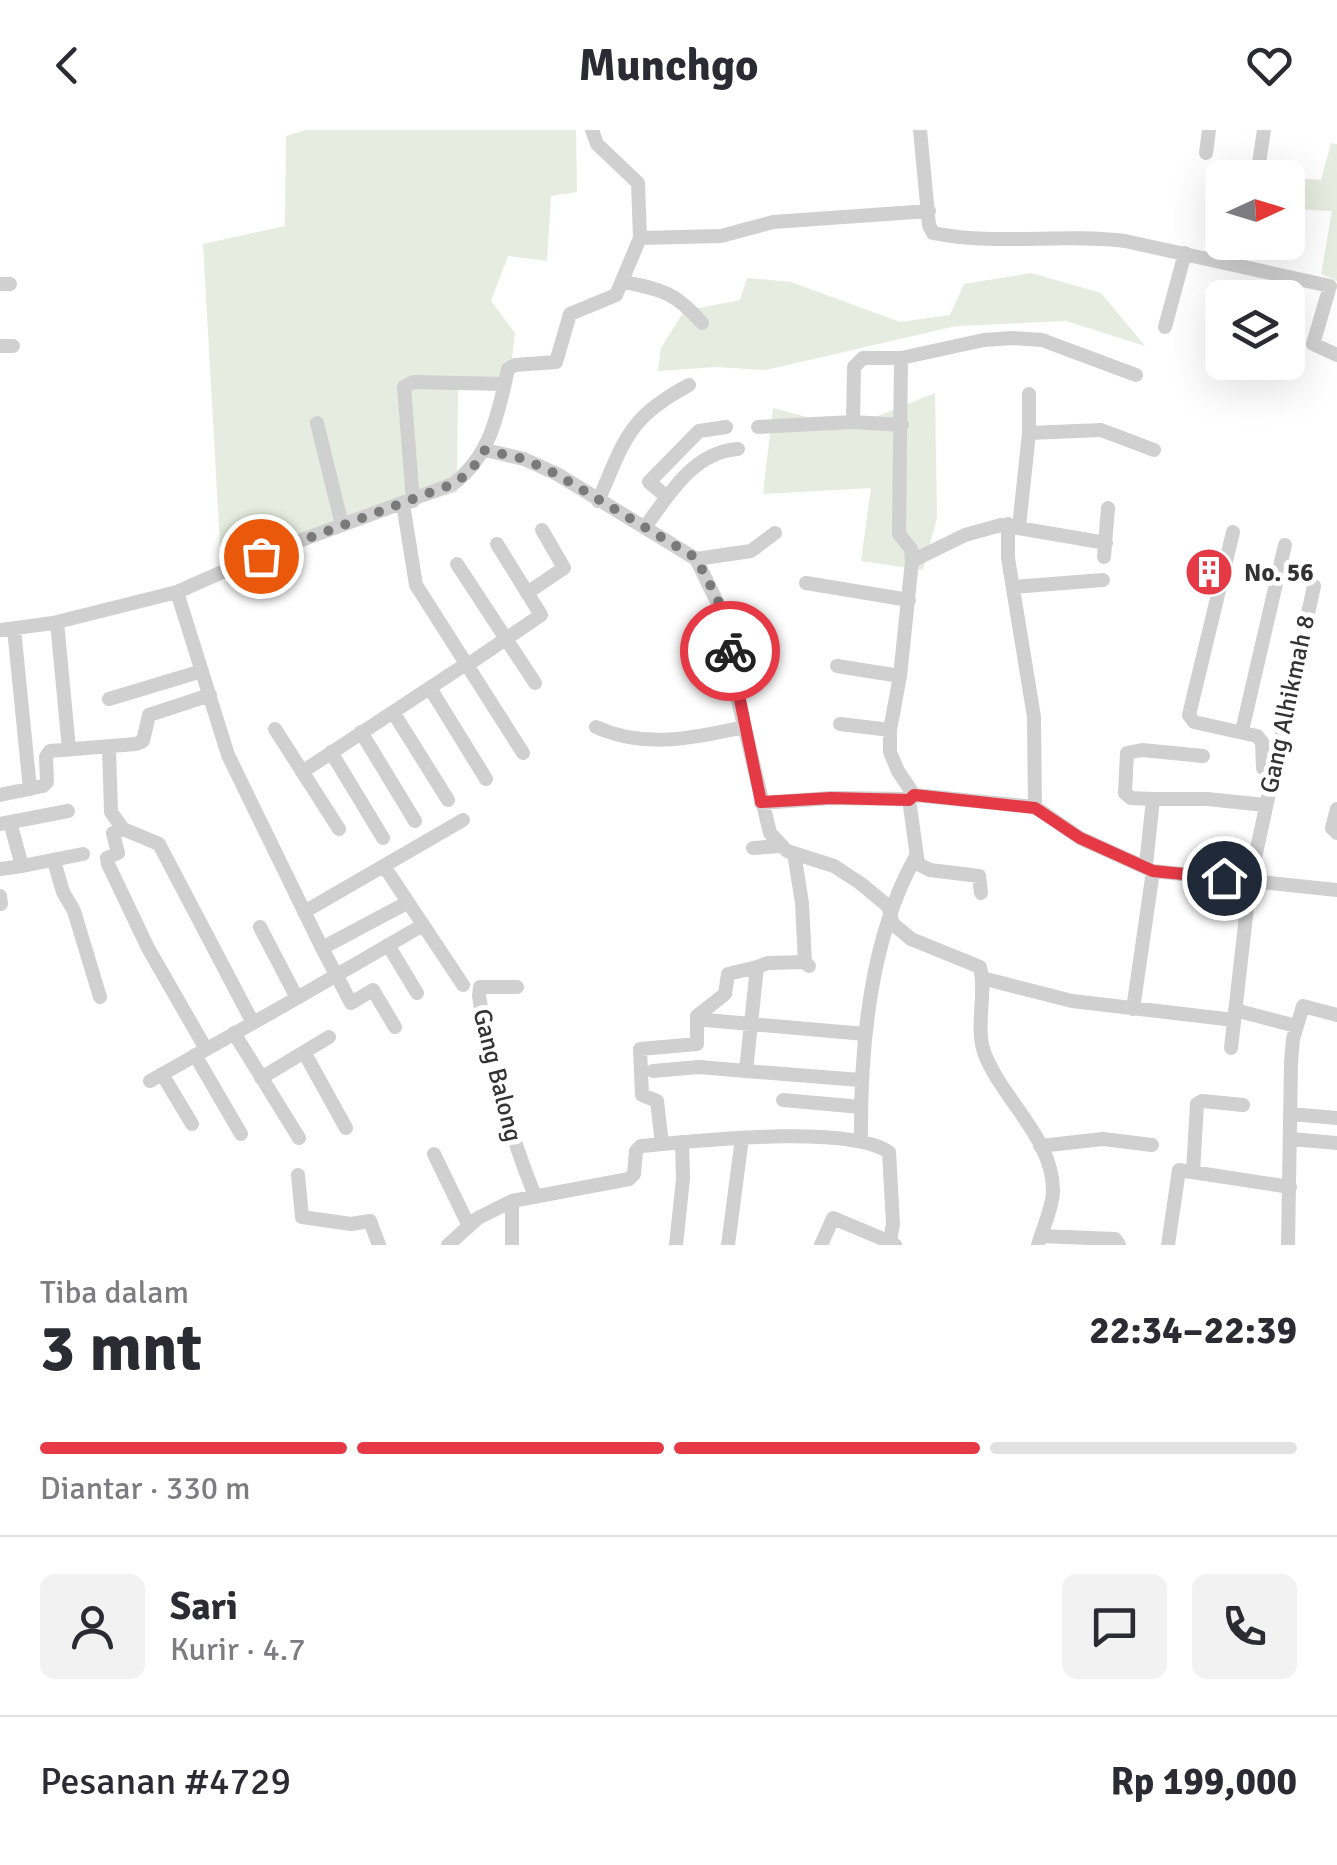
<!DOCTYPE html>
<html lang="id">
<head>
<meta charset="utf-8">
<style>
	:root { --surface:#fff; --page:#f2f2f3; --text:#2b2b33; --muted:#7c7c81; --line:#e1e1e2; --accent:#e63946 }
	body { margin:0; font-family:Signika,sans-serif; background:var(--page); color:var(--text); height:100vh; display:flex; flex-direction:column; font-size:38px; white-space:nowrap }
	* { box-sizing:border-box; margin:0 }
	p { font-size:32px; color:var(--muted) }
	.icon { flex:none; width:55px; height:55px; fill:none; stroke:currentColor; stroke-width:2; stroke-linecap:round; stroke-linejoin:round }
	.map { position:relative; height:1115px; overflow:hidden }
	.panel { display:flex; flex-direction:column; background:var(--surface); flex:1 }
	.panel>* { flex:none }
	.needle { width:65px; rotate:86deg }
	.controls { position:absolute; left:1205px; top:30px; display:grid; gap:20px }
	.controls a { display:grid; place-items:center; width:100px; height:100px; border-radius:15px; background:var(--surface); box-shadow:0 10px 40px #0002; font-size:50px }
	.pin { position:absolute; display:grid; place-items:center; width:85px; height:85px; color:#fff; margin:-42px; border:5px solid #fff; border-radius:50%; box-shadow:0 2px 10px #0007 }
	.courier { position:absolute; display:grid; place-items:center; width:100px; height:100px; margin:-50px; border:8px solid #e63946; border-radius:50%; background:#fff; color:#222; box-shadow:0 2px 12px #0007 }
	.headline em { font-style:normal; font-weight:800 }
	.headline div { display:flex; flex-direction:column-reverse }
	.headline { display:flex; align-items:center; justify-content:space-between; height:170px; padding:0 40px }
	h1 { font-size:65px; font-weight:800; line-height:75px }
	.bar { display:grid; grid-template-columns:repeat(4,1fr); gap:15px 10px; align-content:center; height:120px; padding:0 40px }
	.bar i { height:12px; border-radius:8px; background:var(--line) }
	.bar .on { background:var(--accent) }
	.bar p { grid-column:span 4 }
	.line { display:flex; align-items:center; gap:25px; padding:0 40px; border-top:2px solid var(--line) }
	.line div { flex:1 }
	.round { display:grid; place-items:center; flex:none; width:105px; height:105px; border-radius:15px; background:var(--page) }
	header { display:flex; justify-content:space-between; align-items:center; height:130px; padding:0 40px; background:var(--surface); font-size:45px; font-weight:800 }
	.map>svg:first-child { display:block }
	.green { fill:#e6ecdf }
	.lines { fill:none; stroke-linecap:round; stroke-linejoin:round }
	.street { stroke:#d0d0d0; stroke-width:14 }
	.done { stroke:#7a7a7a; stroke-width:10; stroke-dasharray:0 18 }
	.route { stroke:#e63946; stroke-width:12 }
	.labels { text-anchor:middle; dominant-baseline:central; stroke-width:10; stroke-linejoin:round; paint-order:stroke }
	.poi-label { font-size:25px; font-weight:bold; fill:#333; stroke:#fff; text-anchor:start }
	.street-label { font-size:25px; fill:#333; stroke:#fff }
</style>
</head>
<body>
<header><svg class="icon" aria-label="back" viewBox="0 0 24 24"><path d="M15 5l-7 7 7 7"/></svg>Munchgo<svg class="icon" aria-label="heart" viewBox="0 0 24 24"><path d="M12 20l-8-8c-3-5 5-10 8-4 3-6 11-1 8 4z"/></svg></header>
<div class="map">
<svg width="1337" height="1115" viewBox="0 0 1337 1115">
	<rect width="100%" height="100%" fill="#fff"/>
	<path class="green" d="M306 0H576L577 62 551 66 547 131 508 126 491 171 515 203 510 246 458 255 457 362 221 432 203 114 285 96 286 6Z
		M1331 13 1337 14V151L1321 144 1332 81 1288 79V48H1222V77H1215L1224 42 1321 50Z
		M1031 143 1101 163 1145 216 1066 191 956 196 766 240 716 237 658 241 661 218 684 181 740 170 747 148 791 152 900 192 950 185 964 154Z
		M935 263 937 388 923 440 861 431 871 358 763 364 773 278 848 298Z"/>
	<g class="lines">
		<path class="street" d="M920 0 929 95 933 103C996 116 1062 103 1125 111L1330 156 1313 214 1337 225
			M1206 23 1209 0
			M1259 33 1264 0
			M640 108 721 106 773 92 929 81
			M624 152C663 160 675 162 702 193
			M0 154H10
			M1165 197 1185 123
			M0 216H13
			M901 228 899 404 911 419 912 431
			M853 292 854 237 863 228H901L984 210 1012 208 1042 210 1136 245
			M317 293 342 395
			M758 297 853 292 902 295
			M1029 303 1101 300 1154 320
			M485 320 524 329 557 344 696 429 722 482 734 554 770 703 787 721 834 736 860 753 888 776 893 794 911 809 980 837C987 864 975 895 984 922 1001 969 1054 1008 1053 1062 1052 1080 1043 1097 1038 1115
			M667 367 649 352 699 301 726 297
			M413 371 404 257 413 252 504 254
			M598 371C625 310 627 288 689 255
			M403 374 416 455 523 623
			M1008 394V428L1034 587 1035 677
			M645 397C669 365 693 322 738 319
			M1019 397 1029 303V264
			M1233 402 1189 585 1194 592 1257 606 1262 612 1263 638 1272 641
			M1104 427 1108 378
			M696 429 751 421 775 403
			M457 434 535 553
			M806 453 909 470
			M1013 457 1103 450
			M177 462 228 625 322 818
			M527 463 564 438 542 400
			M57 492 69 619
			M14 499 30 659
			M0 500 53 493 177 462 261 425 453 354C491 325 498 284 508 239L515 235 556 232 570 184 616 165 640 108 638 53 597 14 592 0
			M466 536 541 485 497 414
			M837 536 900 546
			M430 558 486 649
			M109 569 202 541
			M393 582 448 670
			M840 594 890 600
			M596 597C644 619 695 608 744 597
			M275 599 339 699
			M1242 601 1285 415
			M361 602 415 691
			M109 618 111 682 123 699 159 714 253 893 150 951
			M331 622 383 708
			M302 642 466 534
			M0 665 43 656 47 652 46 627 50 621 136 614 143 611 149 585 210 565
			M914 665 898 641 890 622V600L900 546 912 431 965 405 1001 395 1106 413
			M909 669 918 734 930 740 979 746 981 763
			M1153 669 1131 668 1125 663 1127 623 1142 620 1203 626
			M761 673 831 668 909 669 914 665 1035 677 1080 708 1153 741 1337 760
			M1337 679 1332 698 1337 703
			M10 692 22 736 83 724
			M0 694 68 681
			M123 699 113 703 118 723 107 728 108 734 148 818 206 919
			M753 718 780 716
			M794 723 802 773 805 832 809 836
			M54 731 63 762 74 781 100 867
			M1146 735 1153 669H1207L1265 675
			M384 736 463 855
			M0 739 22 736
			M0 766 1 774
			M304 782 463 690
			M388 815 417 863
			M982 848 1072 871 1234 890
			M517 857H480L479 866C491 938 508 999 535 1066
			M297 868 423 795
			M1133 879 1153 741
			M1235 880 1296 896
			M706 890 865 904
			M253 893 297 868 260 797
			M395 897 373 860 351 873 322 818 403 775
			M234 903 299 1008
			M1231 918 1250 751 1314 456
			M304 922 346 998
			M195 925 241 1004
			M653 941 699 937 746 941 757 837 768 833 805 832
			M746 941 860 950
			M162 944 192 994
			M261 948 329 907
			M783 970 861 977
			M1290 984 1337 988
			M1291 1009 1337 1013
			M861 1011C860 920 870 808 915 728
			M662 1014 657 971 642 965 640 919 697 914V886L725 864 728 844 757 837
			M1040 1016 1103 1009 1152 1015
			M434 1024 469 1096
			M1193 1042 1197 974 1202 971 1243 975
			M298 1045 302 1087 351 1094 370 1091 379 1115
			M512 1071V1115
			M1041 1106 1115 1109 1119 1115
			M448 1115 478 1088 512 1071 629 1049 634 1044 636 1021 641 1016C697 1011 846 994 889 1022L893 1094 890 1112 895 1115
			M676 1115 683 1049 682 1012
			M728 1115 742 1008
			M821 1115 833 1088 890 1112
			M1168 1115 1179 1040 1290 1057
			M1288 1115 1291 932 1293 909 1303 876 1337 885"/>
	</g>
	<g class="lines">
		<path class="done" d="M261 426 453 354 470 342 485 320 524 329 556 344 696 428 718 470 730 521"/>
		<path class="route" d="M730 521 761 672 831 668 909 670 914 665 1035 678 1080 708 1153 741 1224 748"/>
	</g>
	<defs>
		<g id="building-disc" transform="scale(2.5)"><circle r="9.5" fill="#e63946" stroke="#fff"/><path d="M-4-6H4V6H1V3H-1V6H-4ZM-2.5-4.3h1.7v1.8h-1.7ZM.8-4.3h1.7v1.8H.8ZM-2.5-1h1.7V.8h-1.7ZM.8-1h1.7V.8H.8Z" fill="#fff"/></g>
	</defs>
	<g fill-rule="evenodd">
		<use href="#building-disc" x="1209" y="442"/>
	</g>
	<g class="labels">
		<g class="poi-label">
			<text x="1244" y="442">No. 56</text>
		</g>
		<g class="street-label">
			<text transform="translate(1287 574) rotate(-78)">Gang Alhikmah 8</text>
			<text transform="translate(498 945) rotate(76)">Gang Balong</text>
		</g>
	</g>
</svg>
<div class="controls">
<a><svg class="needle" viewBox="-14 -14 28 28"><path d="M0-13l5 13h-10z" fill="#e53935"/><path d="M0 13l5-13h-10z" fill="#7c7c81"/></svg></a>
<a><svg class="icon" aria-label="layers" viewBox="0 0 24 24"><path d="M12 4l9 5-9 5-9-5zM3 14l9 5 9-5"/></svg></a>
</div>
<div class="pin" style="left:261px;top:426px;background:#ea580c"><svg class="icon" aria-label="bag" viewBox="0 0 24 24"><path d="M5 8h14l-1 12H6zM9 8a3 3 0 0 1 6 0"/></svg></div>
<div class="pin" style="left:1224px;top:748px;background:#1f2937"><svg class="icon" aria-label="home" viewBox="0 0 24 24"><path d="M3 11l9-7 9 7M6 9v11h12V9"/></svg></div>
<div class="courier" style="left:730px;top:521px"><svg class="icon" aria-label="bike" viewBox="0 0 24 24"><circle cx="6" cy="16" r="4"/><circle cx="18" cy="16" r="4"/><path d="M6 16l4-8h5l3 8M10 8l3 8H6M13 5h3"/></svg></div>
</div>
<section class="panel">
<div class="headline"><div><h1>3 mnt</h1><p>Tiba dalam</p></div><em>22:34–22:39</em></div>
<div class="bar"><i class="on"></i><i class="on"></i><i class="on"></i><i></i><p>Diantar · 330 m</p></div>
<div class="line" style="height:180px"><a class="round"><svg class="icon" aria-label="person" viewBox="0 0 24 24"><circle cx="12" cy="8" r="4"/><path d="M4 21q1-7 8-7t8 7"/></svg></a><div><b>Sari</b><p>Kurir · 4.7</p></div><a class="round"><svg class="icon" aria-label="chat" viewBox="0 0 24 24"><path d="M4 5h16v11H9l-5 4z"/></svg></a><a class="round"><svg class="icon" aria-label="phone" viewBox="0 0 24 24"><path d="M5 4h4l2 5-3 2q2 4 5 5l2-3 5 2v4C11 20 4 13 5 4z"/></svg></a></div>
<div class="line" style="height:130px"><div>Pesanan #4729</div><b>Rp 199,000</b></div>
</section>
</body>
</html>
